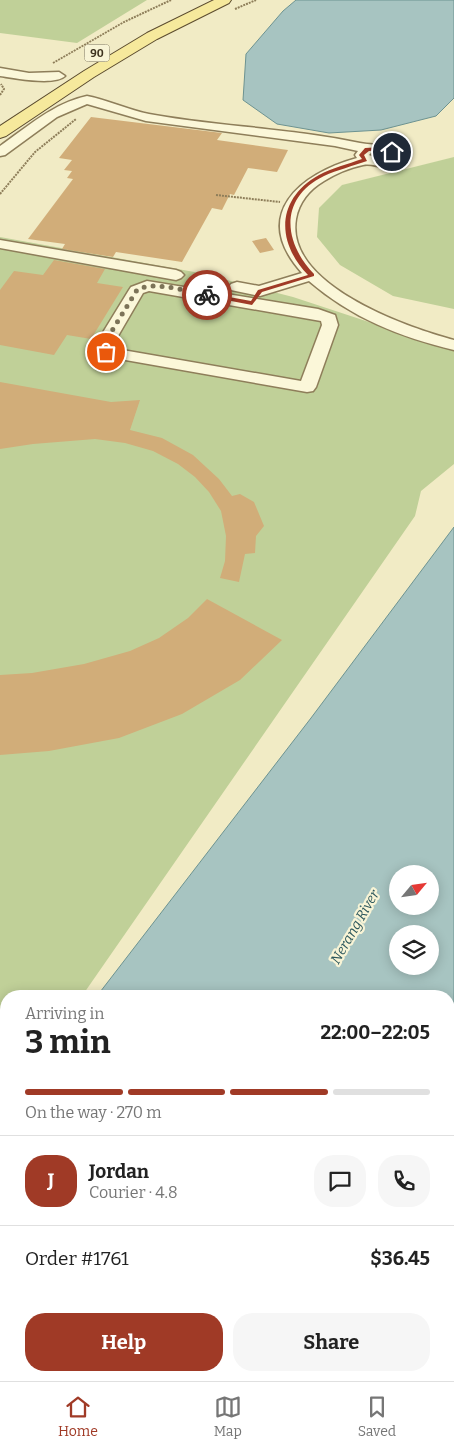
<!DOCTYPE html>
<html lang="en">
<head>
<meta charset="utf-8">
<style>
	:root { --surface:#fff; --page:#f6f6f6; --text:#222; --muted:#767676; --line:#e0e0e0; --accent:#a03a26 }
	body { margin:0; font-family:Bitter,serif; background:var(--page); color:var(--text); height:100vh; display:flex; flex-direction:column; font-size:19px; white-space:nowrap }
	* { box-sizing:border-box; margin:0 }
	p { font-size:16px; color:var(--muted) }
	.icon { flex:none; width:28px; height:28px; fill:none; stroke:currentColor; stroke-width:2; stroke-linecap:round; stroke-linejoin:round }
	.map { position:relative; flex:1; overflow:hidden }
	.sheet { position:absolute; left:0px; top:990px; width:455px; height:391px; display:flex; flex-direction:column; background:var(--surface); border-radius:20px 20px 0 0; box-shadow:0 2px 12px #0003 }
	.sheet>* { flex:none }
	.needle { width:32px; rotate:61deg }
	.controls { position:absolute; left:389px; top:865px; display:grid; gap:10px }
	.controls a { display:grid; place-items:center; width:50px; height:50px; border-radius:50%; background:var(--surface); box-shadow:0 2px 12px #0003; font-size:25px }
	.pin { position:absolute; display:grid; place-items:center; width:42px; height:42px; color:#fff; margin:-21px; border:2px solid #fff; border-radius:50%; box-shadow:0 1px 5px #0007 }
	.courier { position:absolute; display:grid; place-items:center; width:50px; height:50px; margin:-25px; border:4px solid #a03a26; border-radius:50%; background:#fff; color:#222; box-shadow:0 1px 6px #0007 }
	.overview em { font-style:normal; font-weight:700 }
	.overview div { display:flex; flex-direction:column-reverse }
	.overview { display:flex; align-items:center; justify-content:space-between; height:85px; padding:0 25px }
	h1 { font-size:32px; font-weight:700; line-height:38px }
	.bar { display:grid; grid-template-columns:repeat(4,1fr); gap:8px 5px; align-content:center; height:60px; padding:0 25px }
	.bar i { height:6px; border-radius:4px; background:var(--line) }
	.bar .on { background:var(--accent) }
	.bar p { grid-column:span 4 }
	.line { display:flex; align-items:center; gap:12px; padding:0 25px; border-top:1px solid var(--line) }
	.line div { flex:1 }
	.round { display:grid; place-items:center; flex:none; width:52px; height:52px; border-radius:20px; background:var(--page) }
	.button { display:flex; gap:10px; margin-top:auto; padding:10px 25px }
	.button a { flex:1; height:58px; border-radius:20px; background:var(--accent); color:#fff; font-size:20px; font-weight:700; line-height:58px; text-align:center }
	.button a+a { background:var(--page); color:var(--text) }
	.menu { display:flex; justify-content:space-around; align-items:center; height:70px; border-top:1px solid var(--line); background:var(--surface); font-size:14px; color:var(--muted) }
	.menu a { display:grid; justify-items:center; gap:2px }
	.menu .on { color:var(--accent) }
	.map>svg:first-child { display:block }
	.green { fill:#c0d098 }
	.water { fill:#a7c4c1; stroke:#6d9391; fill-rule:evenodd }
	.building { fill:#d1ad79 }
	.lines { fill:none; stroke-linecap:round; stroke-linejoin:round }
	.minor-casing { stroke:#8e7e5a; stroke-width:3 }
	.major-casing { stroke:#5b4b2e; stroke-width:2 }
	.path { stroke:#8e7e5a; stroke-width:2; stroke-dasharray:2 1; stroke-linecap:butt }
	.minor { fill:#fbf7d9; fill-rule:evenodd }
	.major { fill:#f6e99c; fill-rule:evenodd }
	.route { fill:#a03a26 }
	.done { stroke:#7c7358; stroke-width:5; stroke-dasharray:0 9 }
	.labels { text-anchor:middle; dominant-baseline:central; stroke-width:4.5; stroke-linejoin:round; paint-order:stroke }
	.shield { fill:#f8f4d6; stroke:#756c55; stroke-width:1 }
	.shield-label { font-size:11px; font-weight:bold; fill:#3d321e }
	.water-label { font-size:14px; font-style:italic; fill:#2d585d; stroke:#f8f4d6 }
</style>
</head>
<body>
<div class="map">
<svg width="454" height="1381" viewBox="0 0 454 1381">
	<rect width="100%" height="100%" fill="#f1ebc5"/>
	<path class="green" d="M0 0H147L77 43 0 33Z
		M454 157V309L393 296 340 265 317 237 319 208 342 185Z
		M0 237 200 273 293 297 454 350V464L421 491 415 516 82 996H6V1039L0 1041Z"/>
	<path class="water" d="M296 0H454V98L436 116 381 130 329 133 277 124 243 100 246 54 283 11Z
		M454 527V1154L449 1168V996H97L311 718ZM398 874H430V906H398ZM398 934H430V966H398Z
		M6 1120V1375H373L371 1381H0V1129Z"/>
	<path class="building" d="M91 117 222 133 217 140 288 150 277 172 248 168 234 195 230 194 222 210 212 208 182 262 116 252 113 257 62 249 65 244 28 239 73 179 67 178 72 171 64 170 72 160 59 158Z
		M266 238 274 250 260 253 252 241Z
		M54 260 105 269 97 283 123 287 91 339 67 335 54 355 0 345V290L14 271 43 275Z
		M0 382 111 402 140 400 130 430 162 438 193 455 219 479 232 496 240 494 254 502 264 526 256 536 255 553 245 554 239 582 220 578 225 561 226 536 221 511 209 492 195 477 178 464 153 451 125 443 95 439 33 444 0 449Z
		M207 599 282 640 240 680 182 714 119 738 49 751 0 755V675L32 673 84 664 130 651 159 638 188 618Z"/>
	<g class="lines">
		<g class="minor-casing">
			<path id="minor" d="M0 68 29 73 59 72 65 76C55 86 14 78 0 76Z
				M87 96C108 100 128 110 149 114 219 127 291 128 360 143 374 146 383 143 397 149L401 157C388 175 376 162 363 165 349 168 335 174 324 181 309 190 299 202 296 219 285 285 406 327 454 340V350C400 337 352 318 309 281L260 296 231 290 229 287 231 284 237 282 259 286 302 273C250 215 299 174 357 158L355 155 358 151 335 146 146 121 87 104 57 117 5 155 0 156V146C27 127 54 103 87 96ZM381 152 387 156 378 159 369 155 371 153Z
				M0 240 176 270 181 272 184 275 181 278 176 280 0 248Z
				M147 281 318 309 335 315 338 325 316 387 313 391 307 392 97 355 94 347 129 290 131 287ZM149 291 321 321 322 325 301 381 111 348 143 293Z
				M454 1255V1294L449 1296V1257Z
				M394 1375H428L426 1381H392Z"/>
		</g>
		<g class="major-casing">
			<path id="major" d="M214 0H231L229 3 157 39 94 77 6 136 0 138V126L84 71 147 33Z"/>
		</g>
		<path class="path" d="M235 9 256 0
			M53 63 124 22 171 0
			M0 95 4 89 1 84
			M0 194 35 152 76 119
			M216 195 280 202"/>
		<use href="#minor" class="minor"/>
		<use href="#major" class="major"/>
	</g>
	<path class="route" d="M383 147 394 152 392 153 382 150 369 151 364 155 367 161C353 166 337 170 324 176 279 198 283 242 314 274V276L262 292 252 305 205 296 207 293 251 301 258 290 308 275C276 242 276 199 319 175 332 168 348 164 362 159L359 155 365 148Z"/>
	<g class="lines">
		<path class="done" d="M106 352 102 347 137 290C153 280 189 292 207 295"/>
	</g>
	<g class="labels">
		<rect class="shield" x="84.5" y="44.5" width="25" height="17" rx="4"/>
		<g class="shield-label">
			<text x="97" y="53">90</text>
		</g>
		<g class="water-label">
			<text transform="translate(355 927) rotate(-60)">Nerang River</text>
		</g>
	</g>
</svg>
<div class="controls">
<a><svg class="needle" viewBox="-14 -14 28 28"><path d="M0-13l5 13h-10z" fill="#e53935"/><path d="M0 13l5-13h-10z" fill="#767676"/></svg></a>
<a><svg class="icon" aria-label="layers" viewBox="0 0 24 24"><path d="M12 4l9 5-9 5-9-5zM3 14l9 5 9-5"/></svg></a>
</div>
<div class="pin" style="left:106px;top:352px;background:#ea580c"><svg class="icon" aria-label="bag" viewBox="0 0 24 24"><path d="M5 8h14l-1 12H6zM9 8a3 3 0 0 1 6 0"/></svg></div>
<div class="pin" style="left:392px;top:152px;background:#1f2937"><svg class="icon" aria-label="home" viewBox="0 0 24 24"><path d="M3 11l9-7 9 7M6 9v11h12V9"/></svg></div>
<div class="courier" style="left:207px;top:295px"><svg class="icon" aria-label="bike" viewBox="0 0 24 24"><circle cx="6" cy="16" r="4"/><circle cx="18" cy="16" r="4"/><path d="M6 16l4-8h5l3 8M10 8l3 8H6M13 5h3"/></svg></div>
<section class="sheet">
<div class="overview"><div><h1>3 min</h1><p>Arriving in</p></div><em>22:00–22:05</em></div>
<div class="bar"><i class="on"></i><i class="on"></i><i class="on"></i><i></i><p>On the way · 270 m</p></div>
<div class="line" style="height:90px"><b class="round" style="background:var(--accent);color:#fff">J</b><div><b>Jordan</b><p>Courier · 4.8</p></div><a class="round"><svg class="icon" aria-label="chat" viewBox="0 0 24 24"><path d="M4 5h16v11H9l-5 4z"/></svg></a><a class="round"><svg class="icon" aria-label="phone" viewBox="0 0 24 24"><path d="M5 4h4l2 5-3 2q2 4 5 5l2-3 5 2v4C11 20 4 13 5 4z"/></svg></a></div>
<div class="line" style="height:65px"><div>Order #1761</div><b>$36.45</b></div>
<div class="button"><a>Help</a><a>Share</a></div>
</section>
</div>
<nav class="menu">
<a class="on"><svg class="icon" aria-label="home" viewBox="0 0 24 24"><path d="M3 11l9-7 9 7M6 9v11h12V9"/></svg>Home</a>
<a><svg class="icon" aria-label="map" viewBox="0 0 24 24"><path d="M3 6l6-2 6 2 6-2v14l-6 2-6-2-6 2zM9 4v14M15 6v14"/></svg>Map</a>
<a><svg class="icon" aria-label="saved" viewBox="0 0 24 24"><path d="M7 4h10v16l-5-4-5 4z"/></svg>Saved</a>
</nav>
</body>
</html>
